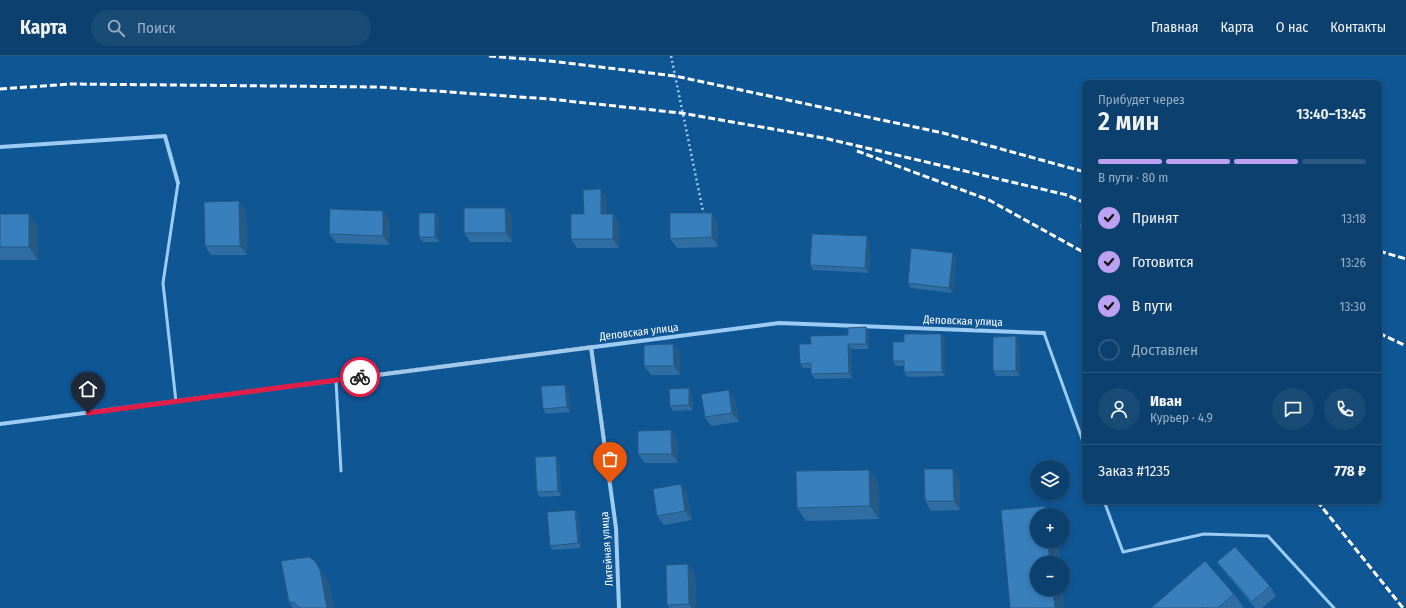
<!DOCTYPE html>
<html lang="ru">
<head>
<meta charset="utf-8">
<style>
	:root { --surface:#0b406f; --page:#194b77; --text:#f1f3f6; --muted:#9aafc3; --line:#2b5982; --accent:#bca0f2 }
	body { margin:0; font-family:"Fira Sans Condensed",sans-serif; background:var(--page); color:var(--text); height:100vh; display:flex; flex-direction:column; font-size:15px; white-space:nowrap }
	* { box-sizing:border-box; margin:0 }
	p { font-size:13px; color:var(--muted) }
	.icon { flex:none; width:22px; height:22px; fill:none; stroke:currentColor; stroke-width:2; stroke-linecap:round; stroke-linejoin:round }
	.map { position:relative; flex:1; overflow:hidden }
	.side { position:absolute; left:1082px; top:24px; width:300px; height:424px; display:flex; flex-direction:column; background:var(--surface); border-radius:8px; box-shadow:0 2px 6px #0003,0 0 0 1px var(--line) }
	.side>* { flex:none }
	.tools { position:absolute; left:1030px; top:404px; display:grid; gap:8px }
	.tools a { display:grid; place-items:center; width:40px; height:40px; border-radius:50%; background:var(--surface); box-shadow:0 2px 6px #0003,0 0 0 1px var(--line); font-size:20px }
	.pin { position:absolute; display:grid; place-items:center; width:34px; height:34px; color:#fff; margin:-41px -17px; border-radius:50% 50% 50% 0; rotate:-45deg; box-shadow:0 0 4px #0007 }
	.pin .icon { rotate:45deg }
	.courier { position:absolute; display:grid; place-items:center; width:40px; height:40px; margin:-20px; border:3px solid #e11d48; border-radius:50%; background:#fff; color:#222; box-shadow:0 1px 5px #0007 }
	.headline em { font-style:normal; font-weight:600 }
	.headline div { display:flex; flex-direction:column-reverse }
	.headline { display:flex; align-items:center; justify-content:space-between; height:68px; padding:0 16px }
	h1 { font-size:26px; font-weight:600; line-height:30px }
	.bar { display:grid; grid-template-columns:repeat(4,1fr); gap:6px 4px; align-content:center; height:48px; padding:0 16px }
	.bar i { height:5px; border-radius:3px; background:var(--line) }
	.bar .active { background:var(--accent) }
	.bar p { grid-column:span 4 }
	.line { display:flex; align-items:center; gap:10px; padding:0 16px; border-top:1px solid var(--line) }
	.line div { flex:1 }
	.round { display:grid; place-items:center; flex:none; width:42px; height:42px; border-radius:21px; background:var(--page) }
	ol { padding:0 16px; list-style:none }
	li { display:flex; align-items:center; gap:12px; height:44px }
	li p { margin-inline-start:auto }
	li .icon { padding:4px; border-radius:50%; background:var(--accent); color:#111; stroke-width:4 }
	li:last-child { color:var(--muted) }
	li i { width:22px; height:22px; border:2px solid var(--line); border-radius:50% }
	header { display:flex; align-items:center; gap:24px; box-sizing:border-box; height:56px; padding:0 20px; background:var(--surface); border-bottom:1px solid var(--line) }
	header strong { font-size:19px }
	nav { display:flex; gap:22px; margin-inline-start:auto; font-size:14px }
	.search { width:280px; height:36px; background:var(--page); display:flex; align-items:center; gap:10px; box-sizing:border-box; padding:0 14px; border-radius:22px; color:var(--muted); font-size:15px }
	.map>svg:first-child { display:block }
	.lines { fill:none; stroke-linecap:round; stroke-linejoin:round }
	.path { stroke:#9cccf4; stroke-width:2.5; stroke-dasharray:2 3; stroke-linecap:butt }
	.service { stroke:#9cccf4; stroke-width:3 }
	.minor { stroke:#9cccf4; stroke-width:4 }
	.rail { stroke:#fff; stroke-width:3; stroke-dasharray:7 3; stroke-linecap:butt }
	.wall { fill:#2f6da3 }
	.shaded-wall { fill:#265984 }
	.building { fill:#377fbd; stroke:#265984 }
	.done { stroke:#abc4da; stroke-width:4; stroke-dasharray:0 7.2 }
	.route { stroke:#e11d48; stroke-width:5 }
	.labels { text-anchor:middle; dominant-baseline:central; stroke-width:3; stroke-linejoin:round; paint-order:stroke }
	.street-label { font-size:11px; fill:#fff; stroke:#0f5694 }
</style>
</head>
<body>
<header>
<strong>Карта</strong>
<div class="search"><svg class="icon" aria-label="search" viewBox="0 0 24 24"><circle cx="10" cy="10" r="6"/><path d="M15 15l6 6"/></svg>Поиск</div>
<nav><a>Главная</a><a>Карта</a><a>О нас</a><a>Контакты</a></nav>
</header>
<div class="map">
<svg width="1406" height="552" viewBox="0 0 1406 552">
	<rect width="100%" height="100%" fill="#0f5694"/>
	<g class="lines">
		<path class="path" d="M671 0 704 160"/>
		<path class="service" d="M1044 277 1085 391
			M336 325 341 415
			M176 346 163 227 178 127
			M1104 445 1123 496 1204 478 1268 480 1334 552"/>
		<path class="minor" d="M0 91 165 80 178 127
			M591 291 616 472 619 552
			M0 368 779 267 1044 277"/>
		<path class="rail" d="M489 0 550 5 675 20 943 77 1085 116
			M0 33 71 28 378 31 549 43 681 57 824 82 1067 139 1085 147
			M857 95 989 144 1085 197
			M1379 195 1406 203
			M1379 277 1406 290
			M1317 445 1403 552"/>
	</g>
	<path class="wall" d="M607 142V158H613L619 167V192H577L571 183 584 158Z
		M505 152 512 161V186H470L464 177Z
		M246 154 247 199H211L205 190Z
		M383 155 390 164 389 189 336 187 329 178Z
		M435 157 439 162V186H423L419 181Z
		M0 158 38 171V204H0Z
		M718 166V191L677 192 670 183Z
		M1079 171 1085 174V179Z
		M870 185 869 217 813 214 810 209Z
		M956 202 953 237 911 232 908 227Z
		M866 271 869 276V293H851L852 322 815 323 811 318V312H803L800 308 811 288 848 279Z
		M941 278 945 282V320L908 321 904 316V310H896L893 305 904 286Z
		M1019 285 1020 320H996L993 315Z
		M673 288 680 297V319H651L644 310Z
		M565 329 569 333 570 356 546 358 543 353Z
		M692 337 693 354 673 355 670 350Z
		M735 343 739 366 711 370 705 361Z
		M671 374 677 384 678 407H645L638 398Z
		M556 400 559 405 561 440 540 441 537 436Z
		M869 414 878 427 879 463 806 465 797 452Z
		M960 422V454L931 455 925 445Z
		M687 437 692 464 664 469 657 460Z
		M575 454 578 459 581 492 553 494 550 490Z
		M1217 506 1270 530 1276 540 1262 552H1255L1224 515Z
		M688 508 695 517 696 552H670L667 549Z
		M324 518 329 527 334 552H293L289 546Z
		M1234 538 1244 552H1151Z"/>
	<path class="shaded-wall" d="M601 133 607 142V167L601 158Z
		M239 145 246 154 247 199 240 190Z
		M505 152 512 161V186L506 177Z
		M383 155 390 164 389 189 383 180Z
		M435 157 439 162V186L435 181Z
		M712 157 718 166V191L712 181Z
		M29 158 38 171V204L29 191Z
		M613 158 619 167V192L613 183Z
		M867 180 870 185 869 217 865 212Z
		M953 197 956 202 953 237 949 232Z
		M866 271 869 276V293L866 288Z
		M941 278 945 282V320L942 316Z
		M1016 280 1019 285 1020 320 1016 315Z
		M673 288 680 297V319L674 310Z
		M848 288 851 293 852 322 849 317Z
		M565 329 569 333 570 356 567 351Z
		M689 332 692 337 693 354 689 349Z
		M729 334 735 343 739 366 732 357Z
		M671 374 677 384 678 407 672 398Z
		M556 400 559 405 561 440 558 435Z
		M953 413 960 422V454L954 445Z
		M869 414 878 427 879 463 870 450Z
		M681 428 687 437 692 464 685 455Z
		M1045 450 1051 459H1046Z
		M575 454 578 459 581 492 578 487Z
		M1048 485H1058L1060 507H1050Z
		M315 505 324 518 329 527 334 552H327Z
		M688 508 695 517 696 552H692L689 548Z
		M1053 533H1063L1064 552H1055Z"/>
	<path class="building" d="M601 133V158H613V183H571V158H584L583 134Z
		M239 145 240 190H205L204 146Z
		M464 152H505L506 177H464Z
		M330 153 383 155V180L329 178Z
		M419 157H435V181H419Z
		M670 157H712V181L670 183Z
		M1085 157V174L1079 171Z
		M0 158H29V191H0Z
		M812 178 867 180 865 212 810 209Z
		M911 192 953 197 949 232 908 227Z
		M866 271V288H848L849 317 811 318V307L800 308 799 288H811L810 280 848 279V272Z
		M904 278H941L942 316H904V305H893V286H904Z
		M1016 280V315H993V281Z
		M673 288 674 310H644V289Z
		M565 329 567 351 543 353 541 330Z
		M689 332V349L670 350 669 333Z
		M729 334 732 357 705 361 701 338Z
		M671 374 672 398H638V375Z
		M556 400 558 435 537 436 535 401Z
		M924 413H953L954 445H925Z
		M869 414 870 450 797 452 796 415Z
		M681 428 685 455 657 460 653 433Z
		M1045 450 1046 459H1037V485H1048L1050 507H1037V533H1053L1055 552H1010L1001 454Z
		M575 454 578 487 550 490 547 456Z
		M1235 491 1270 530 1252 546 1217 506Z
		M309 501 315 505 320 514 327 552H299L295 547 289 546 281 505Z
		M1205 505 1234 538 1218 552H1203V551L1202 552H1151Z
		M688 508 689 548 667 549 666 509Z"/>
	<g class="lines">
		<path class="done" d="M360 321 591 291 610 427"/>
		<path class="route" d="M88 357 360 321"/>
	</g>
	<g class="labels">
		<g class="street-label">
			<text transform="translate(963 265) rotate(2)">Деповская улица</text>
			<text transform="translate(639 276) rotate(-7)">Деповская улица</text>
			<text transform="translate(607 493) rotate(-94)">Литейная улица</text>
		</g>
	</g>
</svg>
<div class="tools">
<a><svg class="icon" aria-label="layers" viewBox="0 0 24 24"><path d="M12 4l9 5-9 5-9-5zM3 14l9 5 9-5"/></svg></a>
<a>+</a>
<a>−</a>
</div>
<div class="pin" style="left:610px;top:427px;background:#ea580c"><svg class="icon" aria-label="bag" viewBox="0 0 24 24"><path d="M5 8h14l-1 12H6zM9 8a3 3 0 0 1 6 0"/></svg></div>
<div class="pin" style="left:88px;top:357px;background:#1f2937"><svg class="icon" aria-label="home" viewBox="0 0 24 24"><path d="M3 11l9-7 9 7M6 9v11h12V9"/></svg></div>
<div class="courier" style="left:360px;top:321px"><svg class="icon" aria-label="bike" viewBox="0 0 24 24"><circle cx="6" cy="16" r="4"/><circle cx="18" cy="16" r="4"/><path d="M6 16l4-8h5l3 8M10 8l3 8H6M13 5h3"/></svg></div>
<section class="side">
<div class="headline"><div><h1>2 мин</h1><p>Прибудет через</p></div><em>13:40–13:45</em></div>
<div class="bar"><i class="active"></i><i class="active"></i><i class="active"></i><i></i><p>В пути · 80 m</p></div>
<ol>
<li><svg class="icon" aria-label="check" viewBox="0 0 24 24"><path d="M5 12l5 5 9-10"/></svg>Принят<p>13:18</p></li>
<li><svg class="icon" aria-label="check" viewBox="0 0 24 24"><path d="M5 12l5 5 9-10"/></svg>Готовится<p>13:26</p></li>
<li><svg class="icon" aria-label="check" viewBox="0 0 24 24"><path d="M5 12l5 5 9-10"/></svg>В пути<p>13:30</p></li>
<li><i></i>Доставлен</li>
</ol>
<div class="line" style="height:72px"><a class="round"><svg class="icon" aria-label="person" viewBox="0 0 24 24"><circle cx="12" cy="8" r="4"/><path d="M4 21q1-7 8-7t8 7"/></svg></a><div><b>Иван</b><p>Курьер · 4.9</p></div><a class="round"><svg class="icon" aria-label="chat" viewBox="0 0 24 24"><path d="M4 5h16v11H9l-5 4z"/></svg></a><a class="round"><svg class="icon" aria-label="phone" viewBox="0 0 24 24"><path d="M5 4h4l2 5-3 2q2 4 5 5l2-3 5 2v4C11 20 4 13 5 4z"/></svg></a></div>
<div class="line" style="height:52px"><div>Заказ #1235</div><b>778 ₽</b></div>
</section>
</div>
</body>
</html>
